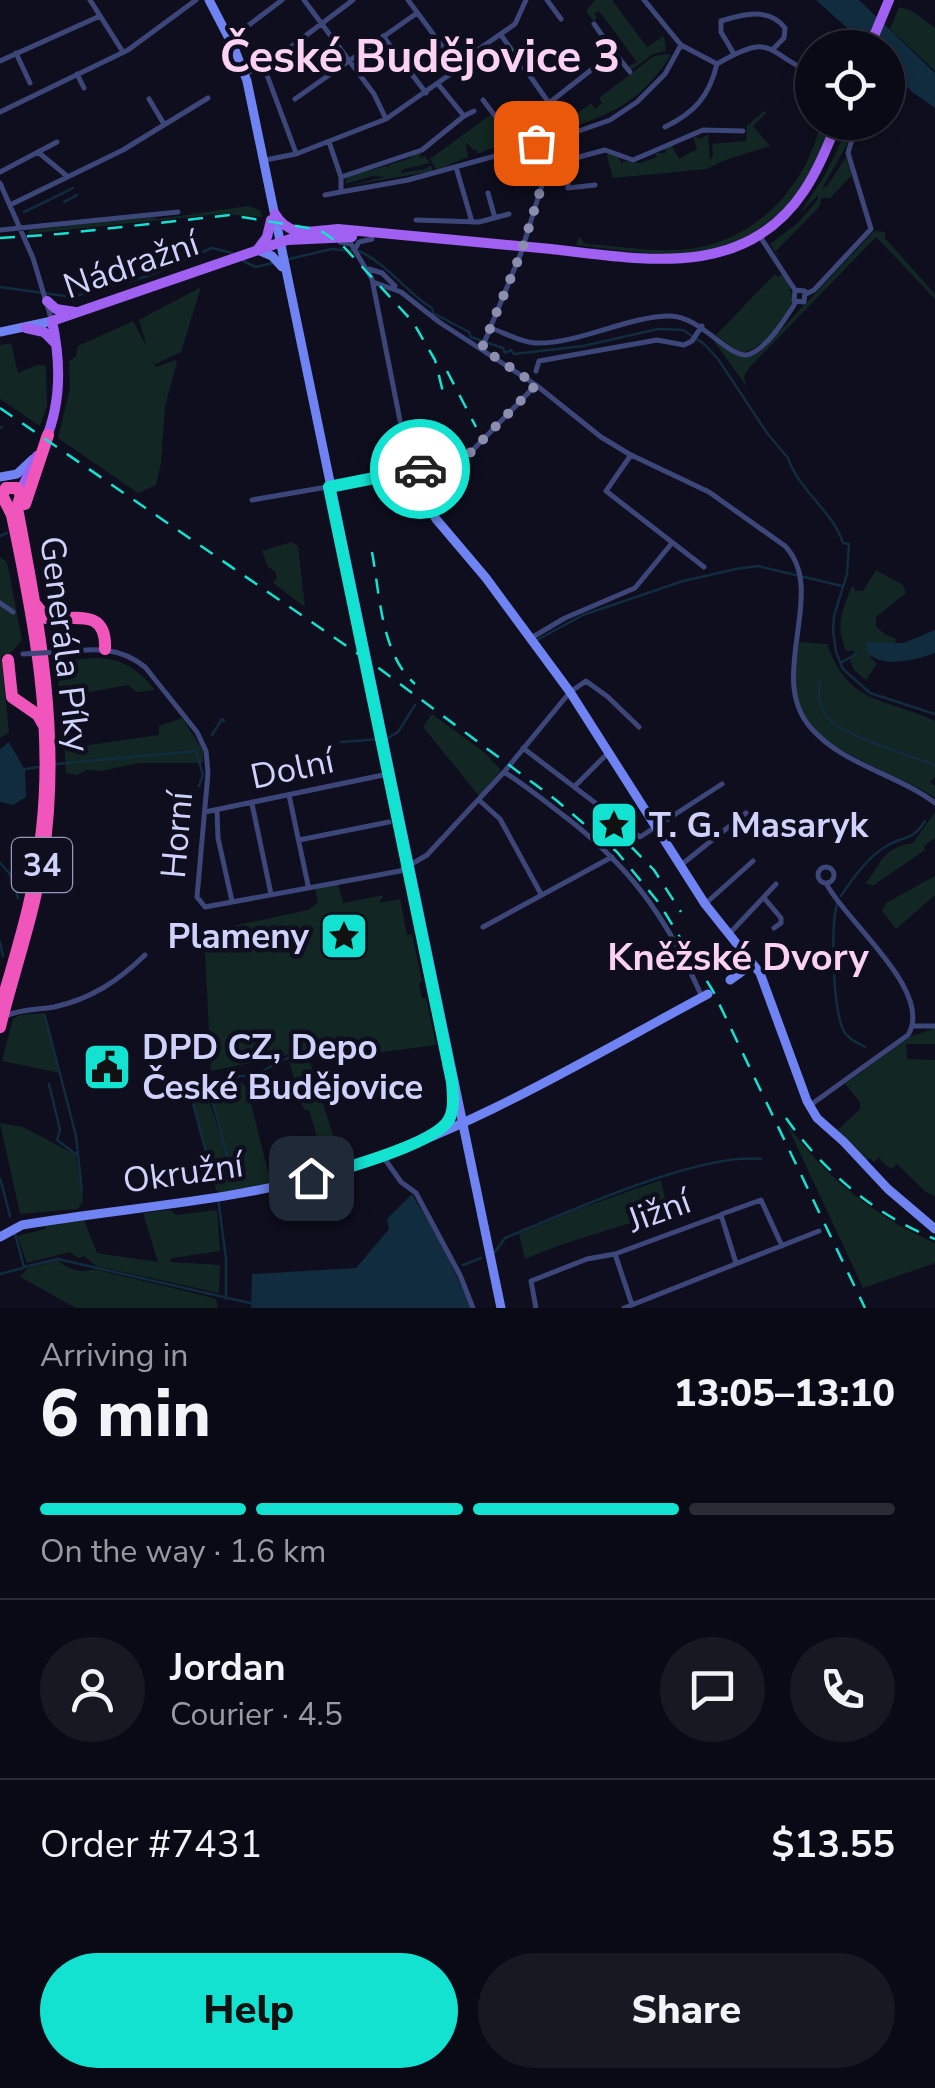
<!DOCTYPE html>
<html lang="en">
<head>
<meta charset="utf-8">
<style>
	:root { --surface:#0a0a16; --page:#181823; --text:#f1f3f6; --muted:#999aa1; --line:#2a2b35; --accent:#14e2d0 }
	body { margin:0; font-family:"Nunito Sans",sans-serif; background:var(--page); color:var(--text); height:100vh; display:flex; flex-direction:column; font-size:38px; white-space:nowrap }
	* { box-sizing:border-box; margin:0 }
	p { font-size:32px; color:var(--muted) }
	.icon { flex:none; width:55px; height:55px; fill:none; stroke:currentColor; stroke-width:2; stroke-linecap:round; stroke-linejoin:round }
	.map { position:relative; height:1308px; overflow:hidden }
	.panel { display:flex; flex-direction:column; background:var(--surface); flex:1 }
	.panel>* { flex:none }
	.tools { position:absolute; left:795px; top:30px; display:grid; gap:20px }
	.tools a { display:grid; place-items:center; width:110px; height:110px; border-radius:50%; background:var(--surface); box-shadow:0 5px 15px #0003,0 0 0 2px var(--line); font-size:50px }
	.pin { position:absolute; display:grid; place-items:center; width:85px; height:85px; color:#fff; margin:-42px; border-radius:20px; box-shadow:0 5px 15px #0006 }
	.courier { position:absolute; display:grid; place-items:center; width:100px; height:100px; margin:-50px; border:8px solid #14e2d0; border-radius:50%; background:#fff; color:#222; box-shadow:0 2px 12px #0007 }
	.summary em { font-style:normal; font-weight:800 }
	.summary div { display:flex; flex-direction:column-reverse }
	.summary { display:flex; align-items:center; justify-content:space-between; height:170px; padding:0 40px }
	h1 { font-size:65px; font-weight:800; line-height:75px }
	.bar { display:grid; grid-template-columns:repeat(4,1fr); gap:15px 10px; align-content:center; height:120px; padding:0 40px }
	.bar i { height:12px; border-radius:8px; background:var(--line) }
	.bar .on { background:var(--accent) }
	.bar p { grid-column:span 4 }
	.line { display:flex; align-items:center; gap:25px; padding:0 40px; border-top:2px solid var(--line) }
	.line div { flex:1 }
	.round { display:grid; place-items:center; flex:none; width:105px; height:105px; border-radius:52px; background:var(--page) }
	.cta { display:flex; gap:20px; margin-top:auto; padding:20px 40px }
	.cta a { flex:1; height:115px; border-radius:60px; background:var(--accent); color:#111; font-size:40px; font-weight:800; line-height:115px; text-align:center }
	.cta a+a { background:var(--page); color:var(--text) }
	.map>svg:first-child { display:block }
	.green { fill:#122723 }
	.water { fill:#112c3f }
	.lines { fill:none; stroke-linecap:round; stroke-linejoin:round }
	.stream { stroke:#112c3f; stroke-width:2.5 }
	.street { stroke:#3d4679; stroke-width:5 }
	.secondary { stroke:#6f84f2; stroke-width:9 }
	.primary { stroke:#a060f1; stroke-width:10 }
	.highway { stroke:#f055bc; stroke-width:12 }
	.rail { stroke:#14e2d0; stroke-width:2.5; stroke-dasharray:15 12; stroke-linecap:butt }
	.street-bridge { stroke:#3d4679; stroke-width:5 }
	.done { stroke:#8b8eae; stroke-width:10; stroke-dasharray:0 18 }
	.route { stroke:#14e2d0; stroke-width:12 }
	.labels { text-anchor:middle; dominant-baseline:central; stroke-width:9; stroke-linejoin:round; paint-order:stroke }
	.shield { fill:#0e0e1e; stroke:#9598b9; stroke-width:2.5 }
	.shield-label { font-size:32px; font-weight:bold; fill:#cfd3fb }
	.street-label { font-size:35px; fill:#cfd3fb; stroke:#0e0e1e }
	.poi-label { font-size:35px; font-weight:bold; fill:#cfd3fb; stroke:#0e0e1e; text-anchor:start }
	.neighbourhood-label { font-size:38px; font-weight:bold; fill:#fbd1f4; stroke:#0e0e1e }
	.district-label { font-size:45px; font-weight:bold; fill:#fbd1f4; stroke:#0e0e1e }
</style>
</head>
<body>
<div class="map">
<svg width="935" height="1308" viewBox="0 0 935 1308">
	<rect width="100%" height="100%" fill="#0e0e1e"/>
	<path class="green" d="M595 0H612L647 47 664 36 666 51 653 54 630 71 627 67 637 62 599 11 594 14 597 18 593 21 586 11Z
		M899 7 912 11 935 28V71L890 29Z
		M667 54 671 55C647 93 621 111 578 125L575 115 591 103 595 109 602 103 599 98 654 56Z
		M764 111 766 113 753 126 770 146 725 160 707 169 613 178 607 156 609 153 618 156 622 164 624 161 640 163 657 157 655 153H666L665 149 672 146 679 159 697 149 693 136 701 139 708 134 710 160 713 155 712 144 746 141 747 126Z
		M490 115 511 141 477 154V149L474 151 466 142 468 157 436 170 430 159Z
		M820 123 835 124C826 143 818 162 807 180 797 198 781 213 764 225 708 268 641 252 576 245L579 237 586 244C621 246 661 254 695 248 758 238 808 184 820 123Z
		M850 123H859L822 189 828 185 846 157 852 175 830 198H821L820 206 776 251 782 262 770 244 798 223 818 199V195L799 215 826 173Z
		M418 152H421L420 158 425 156 430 163 404 169 400 173 426 169 431 165 433 171 347 186 385 177 372 176 345 184 348 176 386 166 389 168 388 165 408 159Z
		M248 206 260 210 262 217 219 214 27 234 30 230 154 217 158 219Z
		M874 231 885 232V238L935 294V299L876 237 749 368 744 376 746 386 709 334C726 349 737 363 760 352Z
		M775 274 778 277 783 274C789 284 794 293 791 305 786 324 759 351 740 353L716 335Z
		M201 287 181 352 156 364 153 362 156 367 175 360 177 362 165 407 161 463 156 485 138 493 58 438 70 388 69 362 76 356 78 346 133 321 147 347 139 320Z
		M11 343 18 373 37 365 46 366 47 406 40 426 0 399V345Z
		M291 542 298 546 305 607 273 583 277 578 275 571 268 567 262 551Z
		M0 557 7 562 22 640 12 652 1 656 9 732 0 738Z
		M876 570 903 585 906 593 876 617V627L886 635 895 638 896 644 868 642 871 658 877 664 866 680 854 670 850 661 855 651H846C835 625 842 611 852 586L856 591H863Z
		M799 642 827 644C849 706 884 697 935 721V777L930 782 935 786V798C889 767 806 752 794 689 792 675 798 656 799 642Z
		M93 658C120 657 139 669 155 690L136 692 128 685 58 698 59 661Z
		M432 714 485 753 501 770 479 796 423 727Z
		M182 718 203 750V763H139L101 771 86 770 77 775 66 773 64 740 68 748 159 735V726Z
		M935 812V838L924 846 925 850 874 885 865 884C884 861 880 849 913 843Z
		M935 876V895L896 929 882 911 886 903Z
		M338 884 343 903 384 895 379 903 400 899 407 935 412 934 422 981 419 984 422 998H426L436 1045 353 1056 308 1055 341 1161 326 1168 309 1110H305L300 1102 289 1060 306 1055 293 1054 211 1071 204 932 308 910 318 903 315 889Z
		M45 1013 60 1073 2 1061 13 1019 20 1015Z
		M935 1028V1044H906L907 1059 935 1060V1196L927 1193 897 1164 891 1169 879 1159 882 1155 874 1162 870 1158 867 1160 833 1127 839 1129 860 1109V1102L845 1084 910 1037Z
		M234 1083H242L247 1088 270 1179 265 1185 220 1192 216 1190 189 1089 192 1085 205 1087 222 1141 210 1086Z
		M0 1123 23 1127 76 1155 83 1201 78 1209 20 1214Z
		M786 1123C824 1176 875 1217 935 1243V1263L863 1288Z
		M661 1180 668 1212C619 1227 572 1239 525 1259L519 1234 576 1210Z
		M170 1210 176 1215 217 1210 220 1251 172 1258 169 1262 220 1265 219 1293 96 1266 84 1256 78 1258 70 1252 27 1263 17 1236 45 1229 46 1226 84 1220 97 1253 158 1262 143 1213Z
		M58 1260C65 1269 83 1274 94 1269L201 1295 216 1299 218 1308H76L20 1277 28 1268Z"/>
	<path class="water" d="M816 0H859L935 73V108L912 92 888 67V48L868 47Z
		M935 630V653C916 660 879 670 866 650L867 642 904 643Z
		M9 742 25 770 26 797 13 805 0 802V749Z
		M412 1194 441 1243 472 1308H251L252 1274 356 1268 389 1229 387 1219Z"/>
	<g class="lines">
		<path class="stream" d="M51 199 73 188
			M64 202 77 195
			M24 212 49 200
			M359 251C389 265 409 295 432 308L433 313 469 332 471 337 503 348 505 353 511 350 514 354 583 346 658 329 683 330 704 344 718 359 767 433 788 458C799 491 833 511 843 543L849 544 847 574 834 616 833 631 836 652 843 669 870 693 935 714
			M285 260 332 249 351 251
			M243 261 256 267 273 263
			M0 287 72 297 148 276 212 248 232 253
			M0 428 2 427
			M0 536 7 533
			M537 640 583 615 683 581 736 569 758 566 842 586
			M842 662 858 653
			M820 680C818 693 818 705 827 717 840 735 911 756 935 765
			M212 735 222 719 224 721
			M388 738 398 732 415 705
			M341 742 380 739
			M55 764 196 751 203 775 199 786
			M21 770 38 767
			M0 863 10 874 18 898
			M841 896C852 879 867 858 885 847 903 835 912 842 925 821
			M837 904C830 925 833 1016 845 1033 850 1040 858 1043 865 1047
			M0 942 3 956
			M45 1016 76 1136 82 1192
			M207 1081 234 1181
			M49 1084 60 1130 57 1140 77 1155
			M212 1175 188 1084 256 1074 288 1058 379 1054
			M0 1178 10 1216
			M218 1198 226 1259V1299
			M15 1234 24 1267 58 1259 250 1303
			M495 1252 505 1238C566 1213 699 1152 761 1159
			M463 1265 481 1258
			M0 1274 23 1268"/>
		<path class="street" d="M90 0 123 52
			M304 0 374 94 386 119
			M408 0 456 65
			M547 0 561 19
			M644 0 681 45 717 64
			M245 28 282 0
			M501 35 549 103 550 115 542 134
			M383 36 426 93
			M614 52 630 72
			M16 53 30 83
			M734 54 721 32V21C743 14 769 7 785 28L784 38 774 48
			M0 61 100 16
			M717 64C774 31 764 52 812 73
			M264 67 296 153
			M245 73 264 67 353 0
			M77 74 84 88
			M149 99 164 124
			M295 99 417 13
			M483 100 519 148
			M549 103 614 52 594 24
			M0 112 128 50 196 0
			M464 116 474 111
			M665 127C694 113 709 97 717 64
			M329 142 341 177V192L408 180 524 148 536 141
			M554 143 550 138 542 136 536 141 535 148 541 155H548L559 138 610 120 637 102 665 74 681 45
			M38 152 67 176
			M265 160 296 154 386 119 452 73 456 65 515 24 526 0
			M568 160 605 150 633 160 703 130 743 131
			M568 160V188L595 185
			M456 167 472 222
			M0 172 57 142
			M341 177 422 150 464 116 438 84
			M0 183 33 258 51 318
			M488 193 495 218
			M325 195 341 192
			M10 205 123 150 208 98
			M416 220 479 222 509 214
			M0 230 178 212
			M759 235 795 290 794 301 804 302 805 291 795 290
			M340 242 351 244 372 279 410 471 451 463 468 455 536 385
			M355 249 359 242 372 239
			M369 269 382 273 395 286
			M373 282 401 292 439 322 536 385 601 437 629 454 709 492 785 546C829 592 765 677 811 728 843 765 897 774 935 803
			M806 294 814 290 871 229 848 153 853 136 862 122
			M491 328C505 333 520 342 535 343 576 345 628 316 670 316 702 316 731 362 750 354 769 346 785 319 796 302
			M482 348 521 253 542 185 548 155
			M536 371 539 361 657 340 684 345 692 341 702 326
			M631 455 606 491 704 567
			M252 500 327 487
			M0 603 13 612
			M531 638 565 618 635 588 672 543
			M59 652C92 649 118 645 145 667L197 732 206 751 208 773 197 897 205 907 400 871 427 855 504 772 570 692 586 681 608 697 639 727
			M523 748 640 837 722 784
			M504 772C522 783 538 796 555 809 627 862 666 915 702 997
			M576 785 609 752
			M289 795 308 885
			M479 800 500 819 541 894
			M252 804 271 894
			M217 811 218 838 232 901
			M205 812 388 774
			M299 840 389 822
			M681 865 746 813
			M818 875a8 8 0 1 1 16 0a8 8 0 1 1-16 0Z
			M765 899 781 918V923L774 928
			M705 904 753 861
			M483 927 612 857
			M730 933 776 884
			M6 1016C20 1009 38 1010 54 1007 91 999 118 981 145 955
			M914 1026H935
			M809 1106 908 1035C935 991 843 919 826 883
			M384 1158 401 1182 416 1193 460 1275 473 1308
			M722 1214 761 1200 782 1246
			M615 1254 721 1215 736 1263
			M536 1308 531 1281 587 1259 615 1254 632 1305
			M624 1308 819 1231"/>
		<path class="secondary" d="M209 0 235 50 247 81 501 1308
			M258 250 272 256 282 267
			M0 332 52 321
			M0 477 17 474 33 459
			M329 487 410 471 436 519 486 578 570 692 705 904 760 973 807 1101 817 1118 844 1142 888 1189 935 1229
			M730 980 751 965
			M441 1130 451 1117 453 1099
			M0 1237 22 1225C129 1207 240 1201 344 1169 473 1129 590 1057 708 994"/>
		<path class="primary" d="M869 48 889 0
			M275 214C290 239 312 231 338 229 409 236 480 242 551 249 642 259 744 281 804 191 818 170 828 146 837 122
			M288 240 352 237
			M258 249 267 237 271 220
			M47 301 56 309 75 312
			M26 328 44 332 56 344
			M45 441C62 402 61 362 52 321L293 238
			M20 492 37 456"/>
		<path class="highway" d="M25 504 48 435
			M36 605 46 618C72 621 107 606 105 649
			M8 660 12 697 38 715 43 724
			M0 1009C17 950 36 891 42 829 54 723 34 619 12 515L2 495 6 488H17L21 495 17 508C39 624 61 739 43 856 34 915 14 970 0 1027"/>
		<path class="rail" d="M0 238 59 234 230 215 320 230 344 247 413 322 435 360 444 396
			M447 371 476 427
			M0 408 380 669 556 800 617 852 659 903 713 991 865 1308
			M453 440 455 454
			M372 552C380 595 381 654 415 684
			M612 827 654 870 681 912
			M786 1118C824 1172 874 1214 935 1239"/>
		<path class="street-bridge" d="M23 654 59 652"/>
	</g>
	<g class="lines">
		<path class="done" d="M420 469 451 463 468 455 536 385 482 348 521 253 542 185 541 159 536 143"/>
		<path class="route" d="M311 1178C340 1170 433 1144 448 1121 455 1110 453 1095 452 1082L329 487 420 469"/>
	</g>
	<defs>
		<g id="sight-square" transform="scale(2.5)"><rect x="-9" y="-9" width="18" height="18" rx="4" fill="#14e2d0" stroke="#0e0e1e"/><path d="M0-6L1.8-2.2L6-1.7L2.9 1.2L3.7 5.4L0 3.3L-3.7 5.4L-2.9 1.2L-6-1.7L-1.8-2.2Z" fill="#111"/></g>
		<g id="civic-square" transform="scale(2.5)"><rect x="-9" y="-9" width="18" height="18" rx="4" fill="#14e2d0" stroke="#0e0e1e"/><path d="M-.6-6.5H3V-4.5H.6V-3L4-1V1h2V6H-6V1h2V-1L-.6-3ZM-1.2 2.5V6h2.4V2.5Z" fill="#111"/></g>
	</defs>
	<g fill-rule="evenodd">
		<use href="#sight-square" x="614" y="825"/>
		<use href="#sight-square" x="344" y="936"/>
		<use href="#civic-square" x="107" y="1067"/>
	</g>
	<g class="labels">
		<rect class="shield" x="12" y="838" width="60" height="54" rx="8"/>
		<g class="shield-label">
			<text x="42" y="865">34</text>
		</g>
		<g class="street-label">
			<text transform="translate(131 265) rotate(-19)">Nádražní</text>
			<text transform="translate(65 644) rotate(83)">Generála Píky</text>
			<text transform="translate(292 769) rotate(-12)">Dolní</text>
			<text transform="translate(177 835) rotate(-85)">Horní</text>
			<text transform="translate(183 1173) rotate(-8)">Okružní</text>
			<text transform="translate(659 1211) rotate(-20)">Jižní</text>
		</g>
		<g class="poi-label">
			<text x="649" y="825">T. G. Masaryk</text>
			<text x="309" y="936" text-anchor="end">Plameny</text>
			<text x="142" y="1047">DPD CZ, Depo<tspan x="142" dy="40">České Budějovice</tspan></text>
		</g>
		<g class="neighbourhood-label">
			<text x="738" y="957">Kněžské Dvory</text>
		</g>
		<g class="district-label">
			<text x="420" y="57">České Budějovice 3</text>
		</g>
	</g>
</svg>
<div class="tools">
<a><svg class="icon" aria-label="locate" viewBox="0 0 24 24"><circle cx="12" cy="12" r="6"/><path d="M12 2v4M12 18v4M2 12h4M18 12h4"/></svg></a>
</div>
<div class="pin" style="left:536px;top:143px;background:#ea580c"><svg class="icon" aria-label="bag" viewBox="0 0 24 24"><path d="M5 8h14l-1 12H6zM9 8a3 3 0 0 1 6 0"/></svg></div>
<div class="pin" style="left:311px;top:1178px;background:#1f2937"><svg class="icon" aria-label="home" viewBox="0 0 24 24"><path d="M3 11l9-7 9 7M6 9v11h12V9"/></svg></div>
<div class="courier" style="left:420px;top:469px"><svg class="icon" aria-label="car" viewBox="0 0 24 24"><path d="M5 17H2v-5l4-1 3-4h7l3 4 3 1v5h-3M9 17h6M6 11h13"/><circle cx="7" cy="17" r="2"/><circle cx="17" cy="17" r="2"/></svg></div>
</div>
<section class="panel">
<div class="summary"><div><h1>6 min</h1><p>Arriving in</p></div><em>13:05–13:10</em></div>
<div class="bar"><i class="on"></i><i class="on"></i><i class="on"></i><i></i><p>On the way · 1.6 km</p></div>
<div class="line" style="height:180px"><a class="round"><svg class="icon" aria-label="person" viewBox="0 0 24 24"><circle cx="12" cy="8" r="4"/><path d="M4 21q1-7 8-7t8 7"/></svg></a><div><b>Jordan</b><p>Courier · 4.5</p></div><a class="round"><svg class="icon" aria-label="chat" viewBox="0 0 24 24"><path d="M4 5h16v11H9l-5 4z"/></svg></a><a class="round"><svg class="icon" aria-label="phone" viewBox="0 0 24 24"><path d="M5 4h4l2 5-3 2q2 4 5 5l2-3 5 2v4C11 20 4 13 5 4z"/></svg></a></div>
<div class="line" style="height:130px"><div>Order #7431</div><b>$13.55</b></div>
<div class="cta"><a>Help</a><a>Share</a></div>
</section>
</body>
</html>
